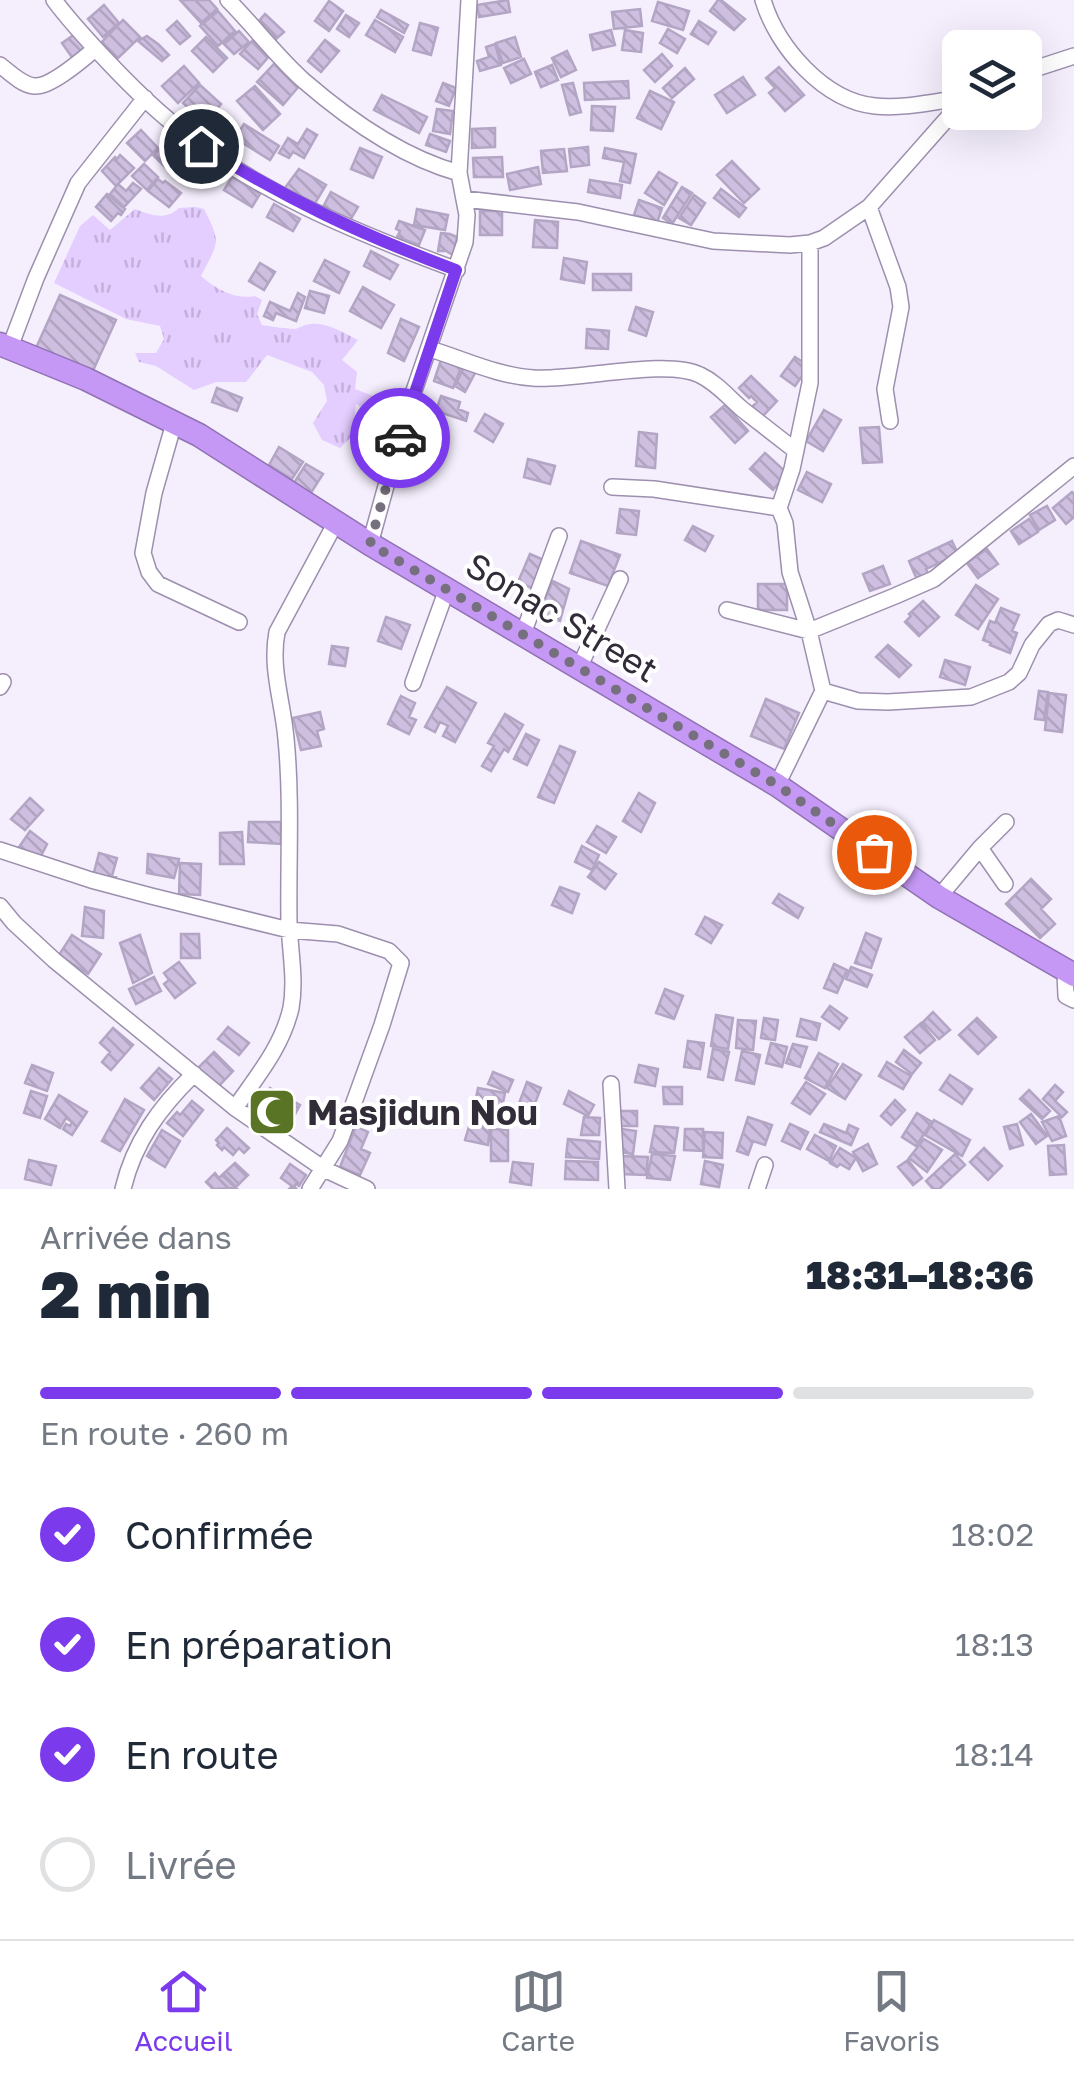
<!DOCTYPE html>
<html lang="fr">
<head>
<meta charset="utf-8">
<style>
	:root { --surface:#fff; --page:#f6f6f7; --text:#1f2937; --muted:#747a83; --line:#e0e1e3; --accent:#7c3aed }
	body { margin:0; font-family:"Golos Text",sans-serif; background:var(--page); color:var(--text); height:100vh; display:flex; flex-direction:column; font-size:38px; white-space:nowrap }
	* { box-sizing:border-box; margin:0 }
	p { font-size:32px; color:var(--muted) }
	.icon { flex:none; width:55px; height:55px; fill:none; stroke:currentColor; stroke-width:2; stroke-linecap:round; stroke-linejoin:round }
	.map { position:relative; height:1189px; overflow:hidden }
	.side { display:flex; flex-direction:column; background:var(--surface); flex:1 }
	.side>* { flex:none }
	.tools { position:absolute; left:942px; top:30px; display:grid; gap:20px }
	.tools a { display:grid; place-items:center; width:100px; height:100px; border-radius:15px; background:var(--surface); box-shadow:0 10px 40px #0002; font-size:50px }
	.pin { position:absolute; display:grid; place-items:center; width:85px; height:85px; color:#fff; margin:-42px; border:5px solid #fff; border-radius:50%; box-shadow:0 2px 10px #0007 }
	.courier { position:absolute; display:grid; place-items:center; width:100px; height:100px; margin:-50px; border:8px solid #7c3aed; border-radius:50%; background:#fff; color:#222; box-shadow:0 2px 12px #0007 }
	.head em { font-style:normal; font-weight:800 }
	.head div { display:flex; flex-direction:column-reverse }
	.head { display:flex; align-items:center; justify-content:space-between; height:170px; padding:0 40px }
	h1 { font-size:65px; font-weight:800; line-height:75px }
	.bar { display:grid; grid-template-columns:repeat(4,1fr); gap:15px 10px; align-content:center; height:120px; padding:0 40px }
	.bar i { height:12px; border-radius:8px; background:var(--line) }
	.bar .selected { background:var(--accent) }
	.bar p { grid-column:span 4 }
	ol { padding:0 40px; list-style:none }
	li { display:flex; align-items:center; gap:30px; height:110px }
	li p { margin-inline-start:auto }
	li .icon { padding:10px; border-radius:50%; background:var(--accent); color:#fff; stroke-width:4 }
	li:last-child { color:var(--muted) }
	li i { width:55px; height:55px; border:5px solid var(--line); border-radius:50% }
	.menu { display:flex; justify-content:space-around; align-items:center; height:140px; border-top:2px solid var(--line); background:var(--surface); font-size:28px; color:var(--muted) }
	.menu a { display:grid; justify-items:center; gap:5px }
	.menu .selected { color:var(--accent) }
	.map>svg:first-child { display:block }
	.grass { fill:url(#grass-tufts) }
	.building { fill:url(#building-back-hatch); stroke:#b3a5c4; stroke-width:2.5 }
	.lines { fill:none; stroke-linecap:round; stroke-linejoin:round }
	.minor-casing { stroke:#9d8fae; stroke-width:18 }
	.highway-casing { stroke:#9172b3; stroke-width:25 }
	.minor { stroke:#fff; stroke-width:15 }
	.highway { stroke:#c498f4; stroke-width:22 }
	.done { stroke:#76707e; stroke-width:10; stroke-dasharray:0 18 }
	.route { stroke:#7c3aed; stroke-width:12 }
	.labels { text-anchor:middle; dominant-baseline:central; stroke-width:8; stroke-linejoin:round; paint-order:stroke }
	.street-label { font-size:35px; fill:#322c39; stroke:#fff }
	.poi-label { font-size:35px; font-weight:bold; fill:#322c39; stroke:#fff; text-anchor:start }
</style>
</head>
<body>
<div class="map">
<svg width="1074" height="1189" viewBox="0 0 1074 1189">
	<defs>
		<pattern id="grass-tufts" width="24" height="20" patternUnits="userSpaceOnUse" patternTransform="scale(2.5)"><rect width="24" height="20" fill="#e4cdff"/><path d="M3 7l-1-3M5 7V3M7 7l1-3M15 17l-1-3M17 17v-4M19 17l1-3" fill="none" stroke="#c4b0db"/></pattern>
		<pattern id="building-back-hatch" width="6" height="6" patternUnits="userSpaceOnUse" patternTransform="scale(2.5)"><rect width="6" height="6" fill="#cebfe0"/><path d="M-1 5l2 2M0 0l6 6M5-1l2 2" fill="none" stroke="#b1a4c1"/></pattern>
	</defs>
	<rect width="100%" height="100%" fill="#f5effd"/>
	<path class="grass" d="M196 207 204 209C222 244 218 242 201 276 215 289 236 300 255 296L262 300 257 314 262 325C265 326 292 329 295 329 300 328 305 324 311 324 327 322 344 333 358 340L342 360 357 372 355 389 402 407 392 425 356 404 352 436 340 448 322 440 313 423 327 401 324 385 312 372 267 355 246 382H216L194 390 156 366 139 362 135 353H156L164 339 160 326 126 319 54 283 80 226 93 215 110 230 135 209C151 215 165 221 179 208Z"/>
	<path class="building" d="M180 0H209L217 9 201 23Z
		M508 0 510 12 479 17 477 5Z
		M718 0H721L745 19 734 30 710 11Z
		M329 1 343 11 329 31 315 21Z
		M658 2 689 11 683 30 652 21Z
		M104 5 119 23 103 37 88 19Z
		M640 9 642 26 614 29 612 12Z
		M381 10 408 25 404 33 377 17Z
		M218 11 235 31 218 46 200 26Z
		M265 14 284 32 276 39 258 22Z
		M346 15 359 23 349 37 337 29Z
		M123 20 140 37 117 59 101 43Z
		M375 20 403 37 395 52 366 35Z
		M177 21 190 36 180 44 167 30Z
		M699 21 716 32 708 44 691 34Z
		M420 23 438 28 431 55 413 50Z
		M668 29 685 39 677 53 660 43Z
		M611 30 615 45 593 50 590 35Z
		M625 30 643 33 641 52 622 50Z
		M239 31 249 42 234 54 224 44Z
		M75 34 89 54 76 63 62 43Z
		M147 36 158 44 169 55 162 61 138 41Z
		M206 37 227 58 213 72 192 51Z
		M515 37 521 57 503 63 496 43Z
		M253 40 270 55 258 69 240 54Z
		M325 40 339 51 321 72 308 61Z
		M495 44 501 65 480 71 477 61 489 57 486 47Z
		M567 51 576 70 561 77 552 58Z
		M662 54 672 66 655 82 644 70Z
		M524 59 531 74 511 83 504 68Z
		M275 63 300 85 283 105 257 82Z
		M552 65 558 80 541 87 535 72Z
		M184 66 199 83 178 103 162 86Z
		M779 67 804 95 785 111 769 93 775 88 766 78Z
		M685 68 694 79 672 98 663 88Z
		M743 77 755 95 727 113 715 95Z
		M628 81 629 98 585 100 584 83Z
		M443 83 456 88 449 106 436 101Z
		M573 83 581 112 570 115 562 85Z
		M200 85 221 104 204 123 183 103Z
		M255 86 280 114 263 130 237 101Z
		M650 91 674 102 661 129 637 118Z
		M382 95 427 117 419 133 374 110Z
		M592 106 615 107 613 131 591 130Z
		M437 109 453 111 450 134 433 131Z
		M244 124 279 146 270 160 235 138Z
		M495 128V147L472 148V129Z
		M307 129 317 135 304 158 293 152 289 158 279 153 288 138 298 144Z
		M141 130 158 148 145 161 127 143Z
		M430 134 450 141 446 152 426 145Z
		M174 135 191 149 170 172 153 155Z
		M588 147 589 165 571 167 569 149Z
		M360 148 382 157 373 178 351 169Z
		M605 148 636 154 630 183 620 181 624 162 603 158Z
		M564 149 567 171 543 173 541 151Z
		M120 155 134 168 116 186 102 171 115 157 117 159Z
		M194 156 201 161 204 157 219 169 207 185 200 181 197 186 180 174Z
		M502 157 503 177H474L473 158Z
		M732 161 759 189 744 203 717 175Z
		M144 164 158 177 147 190 132 176Z
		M538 167 541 184 510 190 507 174Z
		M299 169 326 185 314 205 284 189Z
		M659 172 677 183 664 205 645 193Z
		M232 177 260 194 252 207 224 190Z
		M158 179 163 183 165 181 181 193 169 207 148 191Z
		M590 180 622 185 620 198 588 192Z
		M133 183 141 189 124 207 110 194 118 184 126 191Z
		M682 187 692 193 672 224 663 218Z
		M721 189 746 208 739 217 714 198Z
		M331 192 358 207 349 222 323 207Z
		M107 194 125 209 121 215 118 213 111 221 96 207Z
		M694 195 705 203 691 225 679 218Z
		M639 200 662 208 657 223 634 215Z
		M274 204 300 219 293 231 267 217Z
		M417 209 448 215 445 230 414 225Z
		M480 211H502V235H480Z
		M535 220 558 222 557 248 533 247Z
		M399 221 425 230 419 245 397 237 400 231 396 229Z
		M441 233 450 234 457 237 453 255 446 251H438Z
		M371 251 398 265 390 279 364 266Z
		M564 258 587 262 584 283 561 279Z
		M325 260 349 272 339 293 314 281Z
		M260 263 275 272 264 290 249 281Z
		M593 274H631V290H593Z
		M363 287 394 305 381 328 350 311Z
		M310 291 329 296 324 313 305 308Z
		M298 293 305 297 296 321 276 313 273 320 264 316 270 302 290 311Z
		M60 295 116 320 91 375 35 350Z
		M636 307 653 312 646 336 629 330Z
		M401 319 419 327 404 361 388 353Z
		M587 329 609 331 608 349 586 348Z
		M795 357 809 366 795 386 781 376Z
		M441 360 461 368 453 388 434 381Z
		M464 367 475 373 465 392 455 386Z
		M751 376 777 401 762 417 752 407 757 402 751 396 749 398 739 388Z
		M217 388 242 398 237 411 212 402Z
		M441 396 460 402 458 409 468 413 466 421 436 411Z
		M725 405 748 431 735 443 711 417Z
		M824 410 841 420 823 451 806 441Z
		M485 414 503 424 493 442 475 431Z
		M879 427 882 462 863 463 860 428Z
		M639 432 657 434 655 468 636 466Z
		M279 447 303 462 292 479 269 465Z
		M765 453 787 473 773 490 750 469Z
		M528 459 555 466 550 484 524 477Z
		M306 464 323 474 307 499 290 489Z
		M807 472 831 484 822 502 798 490Z
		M1072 492 1074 494V517L1066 524 1053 508Z
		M1047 506 1055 520 1039 530 1030 515Z
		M620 509 639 511 636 535 617 533Z
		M1029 519 1038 532 1019 544 1011 531Z
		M693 526 713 536 705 551 685 540Z
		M581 541 620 555 608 586 570 573Z
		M952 541 958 554 926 569 931 579 919 584 909 561Z
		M987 549 998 564 978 578 967 563Z
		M530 554 546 561 534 589 518 582Z
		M883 566 890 584 870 591 863 574Z
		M553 581 569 589 560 621 538 614Z
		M758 584H787V610H758Z
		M976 585 998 599 978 629 956 615Z
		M923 601 939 617 919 636 905 622 911 616 909 614Z
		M1001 608 1019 615 1012 631 1017 633 1010 653 990 645 991 643 983 640 990 621 995 623Z
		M386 617 410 625 401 649 378 641Z
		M888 645 911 665 899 677 876 657Z
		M332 646 348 648 345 666 329 664Z
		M945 660 970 667 965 685 940 677Z
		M447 687 476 703 455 742 443 736 448 726 440 722 435 732 425 727Z
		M1039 691 1048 692 1044 720 1035 719Z
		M1049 693 1066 695 1062 732 1045 730Z
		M401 696 415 703 409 717 416 720 409 734 388 724Z
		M766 699 799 713 784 749 751 736Z
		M320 712 324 729 317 731 321 746 301 750 293 718Z
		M505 714 523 725 508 752 504 749 491 771 482 766 494 746 488 743Z
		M526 734 539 740 527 765 514 759Z
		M560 746 575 752 554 803 538 797Z
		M639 793 655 803 641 832 623 821Z
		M30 798 43 810 25 830 11 819Z
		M249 822H281V844L248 842Z
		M597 826 616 837 606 853 587 842Z
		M30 831 47 844 38 862 17 850Z
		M242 832 244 864H220V833Z
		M582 846 599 855 592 870 575 862Z
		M99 853 117 858 112 876 116 877 114 886 92 880Z
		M148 854 179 859 174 878 147 873Z
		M599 862 616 874 605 889 588 877Z
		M180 863 201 864 200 895 179 894Z
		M1031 879 1051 899 1041 909 1055 924 1040 938 1006 904Z
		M560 887 579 894 572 913 552 905Z
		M779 894 803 908 798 918 773 903Z
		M85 907 104 911 103 938 82 936Z
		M705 917 722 925 711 943 696 934Z
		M866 933 881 939 871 968 855 963Z
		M181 934H199L200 958H181Z
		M72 935 101 954 88 974 59 955Z
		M140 935 152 973 133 983 120 943Z
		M179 962 195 983 175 998 164 984 169 980 164 973Z
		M834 964 847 970 837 993 824 988Z
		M851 967 872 975 867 987 846 979Z
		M154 977 161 991 136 1004 129 989Z
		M665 989 683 996 674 1019 656 1013Z
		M830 1006 847 1018 839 1029 822 1017Z
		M933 1012 950 1030 939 1039 923 1022Z
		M716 1015 733 1018 728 1049 711 1046Z
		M764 1018 778 1020 775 1040 761 1038Z
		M977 1018 996 1037 978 1054 959 1035Z
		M801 1019 820 1024 816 1040 797 1036Z
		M738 1020 756 1021 753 1050 736 1048Z
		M921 1023 935 1040 920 1053 905 1037Z
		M228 1027 249 1043 239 1055 218 1039Z
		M113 1028 133 1045 111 1070 102 1062 110 1052 100 1043Z
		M688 1041 704 1043 700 1069 684 1067Z
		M771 1043 787 1047 782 1067 766 1063Z
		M793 1044 807 1047 800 1067 786 1063Z
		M713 1049 729 1052 723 1080 708 1077Z
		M904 1050 921 1063 912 1074 896 1062Z
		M742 1051 760 1055 754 1084 736 1080Z
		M214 1052 233 1071 217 1088 197 1069Z
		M819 1053 838 1064 825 1088 805 1078Z
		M887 1062 911 1076 903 1089 879 1076Z
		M843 1064 861 1075 845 1099 827 1088Z
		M32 1065 53 1073 47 1091 25 1083Z
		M639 1065 658 1069 655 1086 635 1082Z
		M159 1068 172 1079 154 1100 141 1088Z
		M493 1072 513 1080 508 1092 488 1084Z
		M950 1075 972 1089 962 1104 940 1090Z
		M527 1082 541 1088 532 1111 518 1106Z
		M806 1082 825 1094 810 1114 792 1103Z
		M1055 1085 1063 1092 1055 1101 1067 1112 1062 1117 1043 1099Z
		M663 1087H682V1104H664Z
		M270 1088 300 1105 293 1118 263 1101Z
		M478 1088 505 1093 501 1112 474 1108Z
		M1029 1090 1050 1111 1042 1119 1020 1099Z
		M31 1091 47 1096 40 1118 24 1113Z
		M569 1091 594 1105 588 1116 564 1104Z
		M59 1095 87 1112 72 1135 63 1129 66 1124 70 1126 72 1122 66 1118 60 1128 45 1119Z
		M251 1097 273 1110 264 1125 242 1112Z
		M125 1099 144 1110 120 1151 102 1141Z
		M895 1100 905 1110 891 1125 881 1116Z
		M192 1101 203 1110 183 1136 167 1123 177 1112 180 1115Z
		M616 1111H637V1126H616Z
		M917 1113 932 1122 916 1146 902 1137Z
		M1031 1114 1047 1136 1036 1144 1020 1122Z
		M1059 1116 1066 1136 1052 1141 1042 1122Z
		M584 1117 600 1118 599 1135H581Z
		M748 1117 772 1125 765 1145 753 1141 748 1155 737 1151Z
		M934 1120 970 1140 962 1156 925 1135Z
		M470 1123 490 1128 488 1145 465 1140Z
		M790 1124 808 1132 800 1149 782 1141Z
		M824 1124 846 1133 849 1125 858 1129 851 1145 820 1132Z
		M1017 1124 1023 1145 1010 1149 1004 1127Z
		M356 1126 368 1132 361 1149 370 1153 360 1175 340 1167Z
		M655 1126 678 1128 674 1153 650 1152Z
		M227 1128 249 1148 244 1153 239 1148 233 1155 224 1147 222 1150 217 1145 219 1143 216 1140Z
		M491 1129 508 1130V1161H491Z
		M622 1129 636 1131 633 1154 619 1152Z
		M685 1129H703V1151L684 1150Z
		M162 1130 180 1141 165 1167 147 1156Z
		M705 1132 723 1133 722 1158 703 1157Z
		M815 1135 836 1146 829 1161 807 1149Z
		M568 1139 600 1142 599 1159 566 1157Z
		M924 1139 942 1150 927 1172 909 1158Z
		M868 1144 877 1164 863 1171 853 1152Z
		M1064 1145 1066 1174 1050 1175 1048 1146Z
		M840 1148 856 1158 849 1169 840 1164 837 1167 830 1163Z
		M984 1148 1002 1166 988 1180 970 1162Z
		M652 1154 675 1156 670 1180 647 1178Z
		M955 1154 965 1165 939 1189H933L926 1181Z
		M619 1156 648 1157 646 1175 619 1174Z
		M29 1160 56 1166 51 1185 25 1179Z
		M908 1160 922 1178 913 1185 898 1167Z
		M566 1161 598 1162V1180L565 1179Z
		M705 1161 723 1165 719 1187 701 1184Z
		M513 1162 533 1164 531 1185 510 1182Z
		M235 1163 248 1175 236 1187 223 1174Z
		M290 1164 306 1175 299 1186 296 1184 294 1187 297 1189 290 1188 292 1186 281 1178Z
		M215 1173 219 1178 222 1175 236 1188 213 1189 206 1182Z"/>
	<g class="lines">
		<g class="minor-casing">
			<path id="minor" d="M54 0C71 23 90 43 110 64 129 84 149 104 171 122 250 190 360 234 457 270
				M228 0C254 26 276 56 304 81 348 119 401 157 459 173
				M763 0C777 47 824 101 875 106 902 109 933 102 960 98
				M0 65C9 72 22 85 34 86 50 88 83 59 95 49
				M1025 72 1074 56
				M465 199 578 212 713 241 790 245 810 243 824 238 869 207 960 104
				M869 207 898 287 901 307 885 389 890 421
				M810 243V383L792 469 779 508 785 523 790 572 809 631 823 691 858 701 888 702 971 697 1009 682 1019 673 1032 645 1049 624 1058 620 1074 625
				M10 347 36 278 78 183 145 98
				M430 349C463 359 498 376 533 378 577 381 666 358 700 375 717 383 728 397 742 409 760 423 778 437 796 451
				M174 423 154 493 143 553 149 572 158 584 239 622
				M612 487 654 489 779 508
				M370 544 405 417 465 242 467 215 459 173 469 0
				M727 610 809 631 895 596 934 579 1074 466
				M523 634 559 536
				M579 668 620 579
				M413 683 447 589
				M0 687 3 682
				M777 785 823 691
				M980 848 1005 884
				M0 850 91 880 151 896 289 930 338 934 389 951 401 963 382 1025 340 1141 310 1189
				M939 897 980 848 1006 822
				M0 906 14 923 54 960 235 1108 324 1169 367 1189
				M1065 972 1066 996 1074 1000
				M611 1084 617 1189
				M235 1108C257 1076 282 1047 291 1008 296 980 290 951 289 923 288 862 292 800 286 739 283 702 270 669 277 632L336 522
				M123 1189C134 1142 160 1107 194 1074
				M757 1189 765 1165"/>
		</g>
		<g class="highway-casing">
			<path id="highway" d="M0 344 86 379 199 435 370 544 777 785 939 897 1074 975"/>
		</g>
		<use href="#minor" class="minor"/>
		<use href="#highway" class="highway"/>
	</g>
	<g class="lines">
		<path class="done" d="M400 438 370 544 777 785 874 852"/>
		<path class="route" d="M201 146C286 199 362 235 456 270L400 438"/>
	</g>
	<defs>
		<g id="mosque-square" transform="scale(2.5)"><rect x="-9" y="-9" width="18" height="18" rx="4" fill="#5a7426" stroke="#fff"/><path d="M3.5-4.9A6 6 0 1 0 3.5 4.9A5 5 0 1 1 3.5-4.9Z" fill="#fff"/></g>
	</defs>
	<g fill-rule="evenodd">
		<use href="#mosque-square" x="272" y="1112"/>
	</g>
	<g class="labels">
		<g class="street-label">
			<text transform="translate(562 617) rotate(31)">Sonac Street</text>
		</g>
		<g class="poi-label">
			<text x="307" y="1112">Masjidun Nou</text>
		</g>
	</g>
</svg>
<div class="tools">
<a><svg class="icon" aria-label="layers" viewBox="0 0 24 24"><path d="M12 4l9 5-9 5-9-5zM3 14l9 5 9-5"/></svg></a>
</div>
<div class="pin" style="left:874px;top:852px;background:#ea580c"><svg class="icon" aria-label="bag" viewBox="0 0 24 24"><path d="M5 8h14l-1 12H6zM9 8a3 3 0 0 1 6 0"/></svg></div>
<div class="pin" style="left:201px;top:146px;background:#1f2937"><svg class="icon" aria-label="home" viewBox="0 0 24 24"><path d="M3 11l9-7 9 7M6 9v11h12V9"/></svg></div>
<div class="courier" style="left:400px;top:438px"><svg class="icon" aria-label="car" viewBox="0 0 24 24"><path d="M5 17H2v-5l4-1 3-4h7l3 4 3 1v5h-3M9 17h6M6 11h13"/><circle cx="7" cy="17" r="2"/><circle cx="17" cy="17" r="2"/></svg></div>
</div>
<section class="side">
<div class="head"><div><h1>2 min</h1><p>Arrivée dans</p></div><em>18:31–18:36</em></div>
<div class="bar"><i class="selected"></i><i class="selected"></i><i class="selected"></i><i></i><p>En route · 260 m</p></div>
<ol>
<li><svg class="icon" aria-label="check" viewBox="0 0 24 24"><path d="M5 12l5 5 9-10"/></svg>Confirmée<p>18:02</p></li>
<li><svg class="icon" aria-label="check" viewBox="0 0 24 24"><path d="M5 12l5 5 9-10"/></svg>En préparation<p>18:13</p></li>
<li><svg class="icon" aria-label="check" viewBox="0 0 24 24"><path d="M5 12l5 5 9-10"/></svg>En route<p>18:14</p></li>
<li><i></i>Livrée</li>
</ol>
</section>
<nav class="menu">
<a class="selected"><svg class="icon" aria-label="home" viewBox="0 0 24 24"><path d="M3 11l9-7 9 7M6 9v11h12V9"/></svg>Accueil</a>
<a><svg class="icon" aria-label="map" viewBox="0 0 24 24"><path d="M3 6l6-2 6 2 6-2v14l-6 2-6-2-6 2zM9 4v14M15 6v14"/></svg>Carte</a>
<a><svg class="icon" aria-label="saved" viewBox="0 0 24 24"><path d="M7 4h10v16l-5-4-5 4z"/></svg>Favoris</a>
</nav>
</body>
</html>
